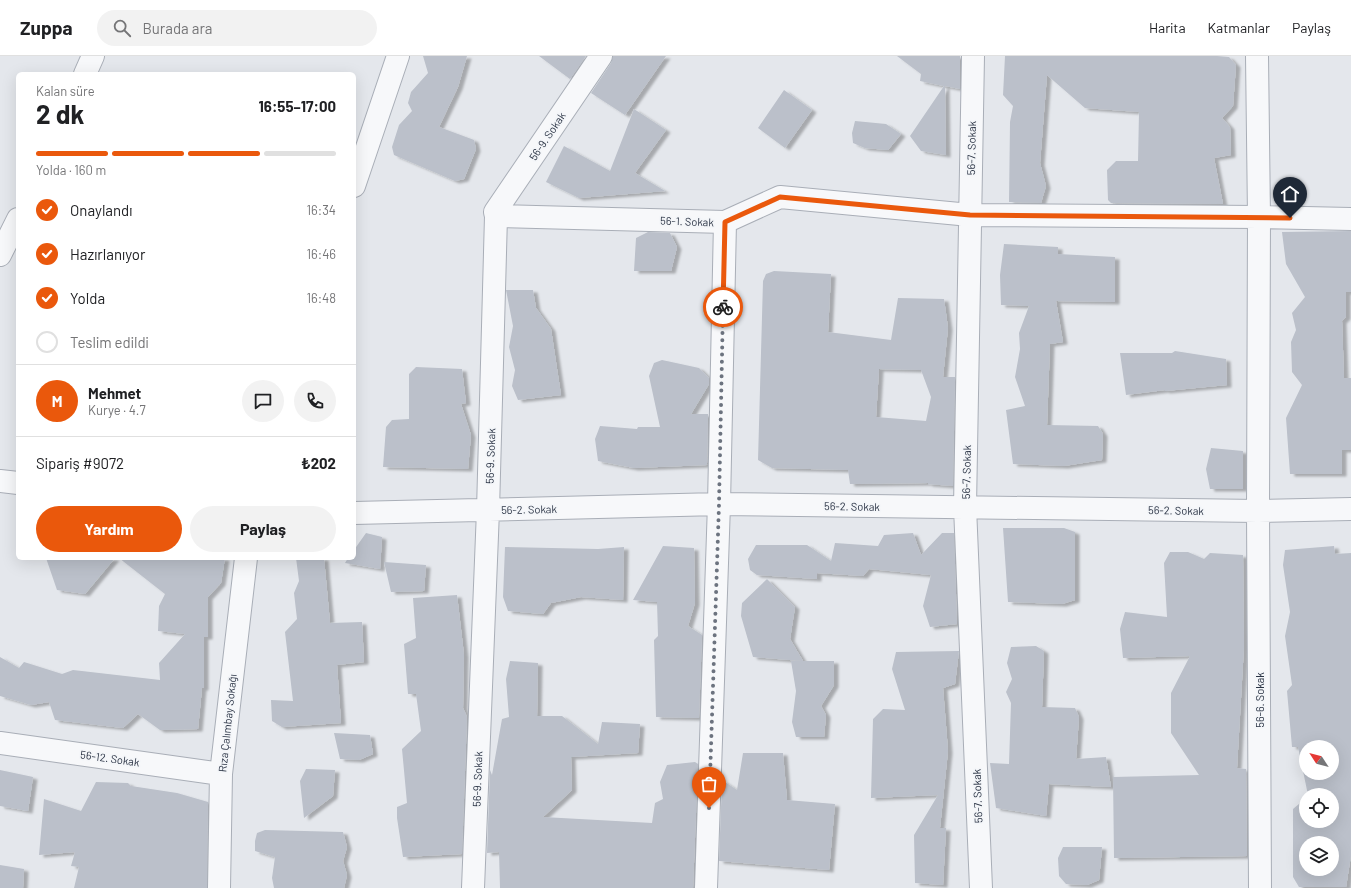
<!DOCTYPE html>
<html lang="tr">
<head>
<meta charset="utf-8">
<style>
	:root { --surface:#fff; --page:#f2f2f2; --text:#202124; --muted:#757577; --line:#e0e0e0; --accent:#ea580c }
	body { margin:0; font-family:Barlow,sans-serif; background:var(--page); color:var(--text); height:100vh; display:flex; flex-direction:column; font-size:15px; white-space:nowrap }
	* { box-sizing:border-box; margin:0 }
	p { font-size:13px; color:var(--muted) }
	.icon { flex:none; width:22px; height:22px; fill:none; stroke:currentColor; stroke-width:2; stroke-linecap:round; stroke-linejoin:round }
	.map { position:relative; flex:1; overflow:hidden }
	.drawer { position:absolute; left:16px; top:16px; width:340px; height:488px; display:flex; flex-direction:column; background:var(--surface); border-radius:6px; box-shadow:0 4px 16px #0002 }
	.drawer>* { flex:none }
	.needle { width:26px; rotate:306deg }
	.fabs { position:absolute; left:1299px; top:684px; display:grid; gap:8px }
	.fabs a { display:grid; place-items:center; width:40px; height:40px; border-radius:50%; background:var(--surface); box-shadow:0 4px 16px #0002; font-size:20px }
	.pin { position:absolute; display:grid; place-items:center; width:34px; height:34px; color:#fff; margin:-41px -17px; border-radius:50% 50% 50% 0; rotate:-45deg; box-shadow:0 0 4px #0007 }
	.pin .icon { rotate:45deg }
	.courier { position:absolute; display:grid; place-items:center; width:40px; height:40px; margin:-20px; border:3px solid #ea580c; border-radius:50%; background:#fff; color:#222; box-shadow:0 1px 5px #0007 }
	.head em { font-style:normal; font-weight:700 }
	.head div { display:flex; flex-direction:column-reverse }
	.head { display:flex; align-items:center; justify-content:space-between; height:68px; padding:0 20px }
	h1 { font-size:26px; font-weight:700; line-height:30px }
	.bar { display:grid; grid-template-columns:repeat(4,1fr); gap:6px 4px; align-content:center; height:48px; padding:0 20px }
	.bar i { height:5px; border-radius:3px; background:var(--line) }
	.bar .selected { background:var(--accent) }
	.bar p { grid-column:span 4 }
	.line { display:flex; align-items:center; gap:10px; padding:0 20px; border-top:1px solid var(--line) }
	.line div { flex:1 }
	.round { display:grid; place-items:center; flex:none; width:42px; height:42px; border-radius:21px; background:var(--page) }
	ol { padding:0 20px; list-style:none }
	li { display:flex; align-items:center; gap:12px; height:44px }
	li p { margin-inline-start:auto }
	li .icon { padding:4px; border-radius:50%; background:var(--accent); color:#fff; stroke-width:4 }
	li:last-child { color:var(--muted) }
	li i { width:22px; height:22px; border:2px solid var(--line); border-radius:50% }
	.primary-button { display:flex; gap:8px; margin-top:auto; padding:8px 20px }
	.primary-button a { flex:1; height:46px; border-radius:24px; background:var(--accent); color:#fff; font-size:16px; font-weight:700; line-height:46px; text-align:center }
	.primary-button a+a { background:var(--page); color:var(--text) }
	header { display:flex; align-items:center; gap:24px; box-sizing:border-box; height:56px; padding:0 20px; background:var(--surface); border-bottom:1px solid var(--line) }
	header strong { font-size:19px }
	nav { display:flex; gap:22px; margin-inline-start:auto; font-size:14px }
	.search { width:280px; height:36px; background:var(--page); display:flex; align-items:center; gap:10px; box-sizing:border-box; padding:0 14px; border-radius:22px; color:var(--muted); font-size:15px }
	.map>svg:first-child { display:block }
	.building { fill:#bbc0ca; fill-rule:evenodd; filter:url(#shadow) }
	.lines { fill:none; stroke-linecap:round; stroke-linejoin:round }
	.minor-casing { stroke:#a9aeb7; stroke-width:24 }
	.minor { stroke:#f7f8fa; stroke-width:22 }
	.done { stroke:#6c737f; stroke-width:4; stroke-dasharray:0 7.2 }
	.route { stroke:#ea580c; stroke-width:5 }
	.labels { text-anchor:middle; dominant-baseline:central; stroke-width:3.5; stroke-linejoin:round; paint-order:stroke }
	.street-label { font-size:11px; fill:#2b3445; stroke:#f4f6f9 }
</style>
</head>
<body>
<header>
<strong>Zuppa</strong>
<div class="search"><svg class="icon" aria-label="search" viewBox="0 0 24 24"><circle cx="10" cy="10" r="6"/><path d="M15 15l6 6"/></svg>Burada ara</div>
<nav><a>Harita</a><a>Katmanlar</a><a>Paylaş</a></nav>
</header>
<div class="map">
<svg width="1351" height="832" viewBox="0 0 1351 832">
	<defs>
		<filter id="shadow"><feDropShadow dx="4.5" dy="2.5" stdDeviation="1" flood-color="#0004"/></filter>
	</defs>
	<rect width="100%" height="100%" fill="#e4e7ec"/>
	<path class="building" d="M423 0H467L458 31 439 71 474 84 476 93 464 123 455 125 394 99 392 91 399 69 412 55 408 47 411 36 428 17Z
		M539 0H586L570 23Z
		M613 0H666L625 59 591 37 611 7Z
		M897 0H960V33L945 30 946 99 921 95 910 80 944 30 920 25 921 18Z
		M1005 0H1217L1229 1 1236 9 1233 50 1222 62 1230 71 1231 99 1214 102 1223 148 1111 147 1108 144 1107 114 1116 105H1138L1139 56 1085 52 1047 19 1040 107 1046 130 1041 147 1009 146 1010 66 1013 50 1003 39Z
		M784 34 812 54 785 92 758 72Z
		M634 53 666 74 635 117 665 135 579 142 546 126 564 90 610 115Z
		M855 65 886 68 901 78 888 94 865 92 853 87 852 77Z
		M1351 175V236H1346V261L1342 265 1344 322H1351V394H1342V418H1290L1286 362 1302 329 1292 316 1291 286 1296 274 1292 257 1305 241 1286 208 1282 176Z
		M648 176 670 177 677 191 671 215H634L636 182Z
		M1004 188 1058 191V198L1115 201V246L1056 245 1063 286 1050 288 1047 369 1098 370 1103 378 1102 404 1064 410 1013 408 1006 354 1025 350 1015 321 1020 293 1019 277 1029 250 1001 249 1000 219Z
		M774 215 831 218 828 276 891 284 898 242 944 243 948 272 943 321H955L953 430 928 428V427L850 428 848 414 772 412 758 404 763 225 766 218ZM879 313 921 314 931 341 926 365 876 361Z
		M506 234H533L536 252 551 273 561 339 518 344 512 330 515 314 509 291 513 270Z
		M1175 295 1226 303 1227 329 1165 335V334L1126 339 1120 297H1172Z
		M662 304 699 312 709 322V328L691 358H708L707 409 634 412 598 405 595 383 600 370 637 373 638 371H660L649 320 654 307Z
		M416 311 462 313 466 347 461 348 471 379 468 413 383 411 386 371 392 364 409 363V318Z
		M1211 392 1243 395V433H1210L1206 413Z
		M1003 472H1064L1075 476V544L1062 548 1008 546Z
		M366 477 382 481 380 513 345 507 348 502H354V494Z
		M913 477 921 499 942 477H954L957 568 930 571 923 550 931 519 869 513 863 520 817 517V523L757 519 750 514 748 503 756 489H807L831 505 835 487 878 490 884 479Z
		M663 490 694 492 695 547 688 570 702 579 699 662 656 661 654 584 658 580 657 546 633 544Z
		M1334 490 1335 498 1351 497V799L1346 831H1299L1293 821V753L1306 742V765H1332V739H1308L1298 691H1292L1287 635 1292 629 1285 580 1290 556 1283 509 1285 494ZM1306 691H1332V717H1306ZM1306 787H1332V813H1306Z
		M505 491 598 493 624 491 623 544 581 541 551 547 543 558 508 555 503 541Z
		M1170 496H1188L1204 503 1210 497 1243 499 1244 590 1237 712 1246 713 1247 800 1114 802 1113 721 1199 719 1171 677V637L1190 600 1123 602 1120 573 1125 556 1167 561 1164 507Z
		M46 502H115L85 538 57 534Z
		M119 502H225L221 527 208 541V581H204V632H202L198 673 160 674 138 658 123 672 55 664 49 646 31 649 0 640V601L19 612 24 606 62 618 73 614 160 624 159 607 185 578 158 575 159 550 165 538Z
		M296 502H324L330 567 362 566 364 606 337 609 341 667 282 671 272 665 271 644 293 645 285 576 297 563 294 537 299 525Z
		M384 506 426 509 424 535 391 536Z
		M767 523 795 551 790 583 803 605H834V629L821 650 826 659 824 681H796L792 666 796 635 791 605H802L753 601 741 560 742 547Z
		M457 539 464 599 463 652 467 661 462 798 403 801 397 762V751L407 747 402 693 421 675 416 638H408L404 588 416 582 413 542Z
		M1036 590 1044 595 1042 651 1075 652 1079 661 1076 703 1106 701 1111 731 1049 728 1046 760 996 752 990 707 1009 708 1011 647 1006 636 1012 623 1007 607 1011 591Z
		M959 595 955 628 943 632 948 695 940 772H946L943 829 915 827 914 779 938 739 871 742 873 663 883 653 905 654 892 613 896 596Z
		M510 605 538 607 537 660H562L598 688 602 666 640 668 638 697 571 701 572 734 543 761 652 767 655 747 663 743 660 726 667 709 695 706 698 708 693 832H500L499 796 487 797 490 714 492 719 502 663 509 661 506 623Z
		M334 677 370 679 373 698 359 704 340 703Z
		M743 697H783L787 744 835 748 829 814 719 805 722 724 737 734Z
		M306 713 335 714 333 740 304 762 300 725Z
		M0 714 33 721 28 755 0 750Z
		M96 726 128 727 131 730 177 737 208 746 207 832H74L79 811 71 810 75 796 39 799 44 743 81 755Z
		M265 774 343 776 347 791 343 805 347 819 344 832H274L272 822 275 801 255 795V785L257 777Z
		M1063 791H1102L1099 824 1087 829 1066 828 1059 820 1058 802Z
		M0 809 24 813 23 832H0Z"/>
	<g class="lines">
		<g class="minor-casing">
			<path id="minor" d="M973 0 965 451 981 832
				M1257 0 1259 161 1258 455 1260 832
				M85 18 93 0
				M354 130 398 0
				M496 160 725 166 780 141 970 159 1259 161 1351 163
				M0 199 18 163
				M0 425 18 427
				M354 457 719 448 1258 455 1351 453
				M0 687 221 718
				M219 832 221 718 246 502
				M473 832 488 454 496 160 495 156 601 0
				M706 832 719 448 725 166"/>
		</g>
		<use href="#minor" class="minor"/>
	</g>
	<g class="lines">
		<path class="done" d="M709 752 719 448 723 251"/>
		<path class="route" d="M723 251 725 166 780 141 970 159 1290 162"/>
	</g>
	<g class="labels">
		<g class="street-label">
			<text transform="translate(547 80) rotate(-56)">56-9. Sokak</text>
			<text transform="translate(971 92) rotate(-89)">56-7. Sokak</text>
			<text transform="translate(687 165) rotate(2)">56-1. Sokak</text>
			<text transform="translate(490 400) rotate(-88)">56-9. Sokak</text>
			<text transform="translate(966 416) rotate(-89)">56-7. Sokak</text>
			<text transform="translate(852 450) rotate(1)">56-2. Sokak</text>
			<text transform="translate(529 453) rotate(-1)">56-2. Sokak</text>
			<text transform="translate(1176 454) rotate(1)">56-2. Sokak</text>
			<text transform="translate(1259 644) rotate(-90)">56-6. Sokak</text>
			<text transform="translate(227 667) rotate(-84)">Rıza Çalımbay Sokağı</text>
			<text transform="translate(110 702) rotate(8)">56-12. Sokak</text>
			<text transform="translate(477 723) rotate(-88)">56-9. Sokak</text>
			<text transform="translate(977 740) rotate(-92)">56-7. Sokak</text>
		</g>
	</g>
</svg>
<div class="fabs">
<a><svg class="needle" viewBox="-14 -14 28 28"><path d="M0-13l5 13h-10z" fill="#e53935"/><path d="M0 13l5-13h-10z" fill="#757577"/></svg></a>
<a><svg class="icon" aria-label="locate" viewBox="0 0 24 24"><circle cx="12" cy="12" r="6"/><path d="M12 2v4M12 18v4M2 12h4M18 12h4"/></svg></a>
<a><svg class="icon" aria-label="layers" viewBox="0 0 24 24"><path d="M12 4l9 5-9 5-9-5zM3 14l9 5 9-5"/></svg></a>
</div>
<div class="pin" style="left:709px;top:752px;background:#ea580c"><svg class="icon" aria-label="bag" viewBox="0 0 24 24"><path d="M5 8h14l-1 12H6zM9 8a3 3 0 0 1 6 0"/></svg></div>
<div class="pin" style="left:1290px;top:162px;background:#1f2937"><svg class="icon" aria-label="home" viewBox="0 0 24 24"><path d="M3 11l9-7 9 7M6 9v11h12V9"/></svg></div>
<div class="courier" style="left:723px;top:251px"><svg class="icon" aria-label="bike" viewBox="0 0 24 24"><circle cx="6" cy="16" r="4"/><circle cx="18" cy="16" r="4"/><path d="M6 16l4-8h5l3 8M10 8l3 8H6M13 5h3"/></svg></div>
<section class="drawer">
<div class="head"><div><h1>2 dk</h1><p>Kalan süre</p></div><em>16:55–17:00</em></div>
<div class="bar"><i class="selected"></i><i class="selected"></i><i class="selected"></i><i></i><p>Yolda · 160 m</p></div>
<ol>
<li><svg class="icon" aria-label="check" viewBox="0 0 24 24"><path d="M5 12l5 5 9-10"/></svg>Onaylandı<p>16:34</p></li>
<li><svg class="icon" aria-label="check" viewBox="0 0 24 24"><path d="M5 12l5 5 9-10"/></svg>Hazırlanıyor<p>16:46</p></li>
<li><svg class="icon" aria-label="check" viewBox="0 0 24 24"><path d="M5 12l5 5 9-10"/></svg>Yolda<p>16:48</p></li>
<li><i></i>Teslim edildi</li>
</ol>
<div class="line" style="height:72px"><b class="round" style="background:var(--accent);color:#fff">M</b><div><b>Mehmet</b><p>Kurye · 4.7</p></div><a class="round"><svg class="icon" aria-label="chat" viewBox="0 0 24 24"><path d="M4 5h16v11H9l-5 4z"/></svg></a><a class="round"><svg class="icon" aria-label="phone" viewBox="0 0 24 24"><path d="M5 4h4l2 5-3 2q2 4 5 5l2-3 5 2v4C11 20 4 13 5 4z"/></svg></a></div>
<div class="line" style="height:52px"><div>Sipariş #9072</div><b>₺202</b></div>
<div class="primary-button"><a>Yardım</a><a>Paylaş</a></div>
</section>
</div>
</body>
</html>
